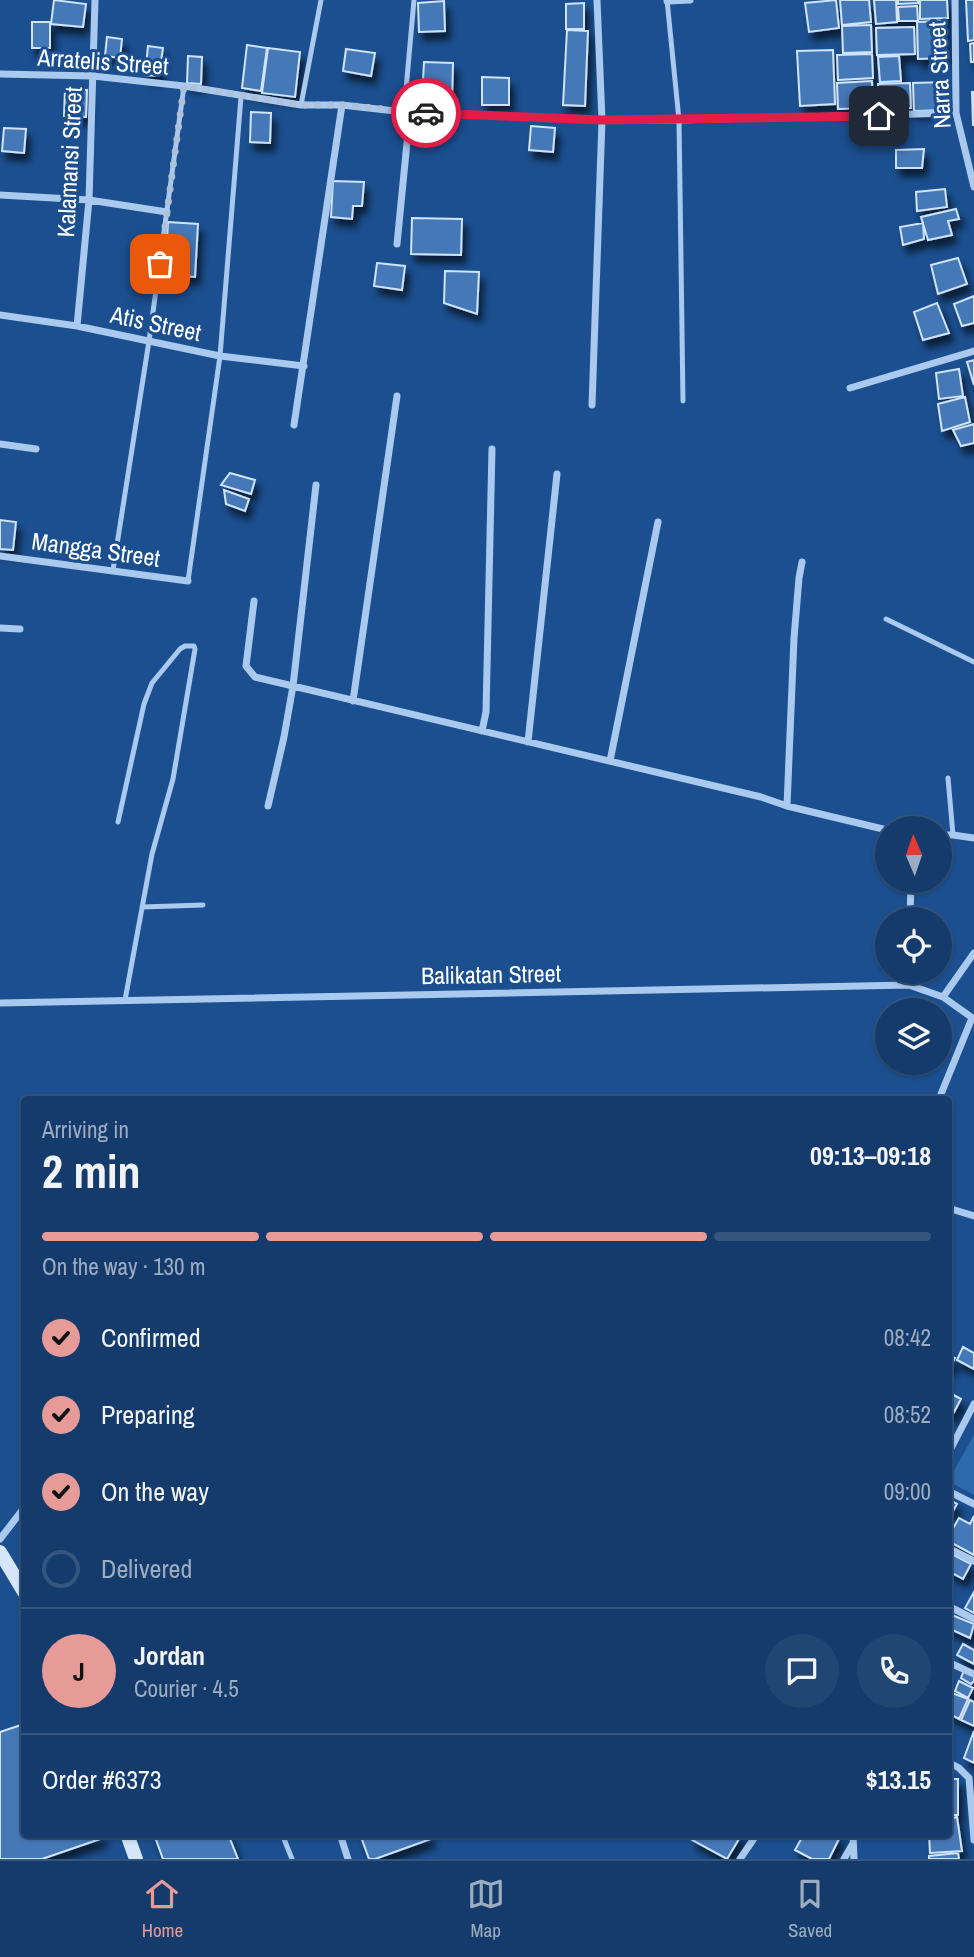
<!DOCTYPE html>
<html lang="en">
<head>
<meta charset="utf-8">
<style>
	:root { --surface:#143b6b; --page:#214673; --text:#f1f3f6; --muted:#9dadc1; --line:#33557e; --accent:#e69b98 }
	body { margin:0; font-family:"Archivo Narrow",sans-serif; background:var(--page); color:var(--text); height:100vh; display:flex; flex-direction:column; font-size:26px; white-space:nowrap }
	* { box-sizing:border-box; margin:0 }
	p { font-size:23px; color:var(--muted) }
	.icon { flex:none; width:38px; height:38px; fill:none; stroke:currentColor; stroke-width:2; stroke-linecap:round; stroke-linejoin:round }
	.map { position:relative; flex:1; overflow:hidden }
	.details { position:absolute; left:21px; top:1096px; width:931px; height:742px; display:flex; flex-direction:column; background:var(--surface); border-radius:7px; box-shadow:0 2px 5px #0004,0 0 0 2px var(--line) }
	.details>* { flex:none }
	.needle { width:46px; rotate:358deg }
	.tools { position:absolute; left:875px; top:816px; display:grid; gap:14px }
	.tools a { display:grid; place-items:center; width:77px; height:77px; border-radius:50%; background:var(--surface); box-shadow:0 2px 5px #0004,0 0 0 2px var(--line); font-size:35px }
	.pin { position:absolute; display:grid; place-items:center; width:60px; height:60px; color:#fff; margin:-30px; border-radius:14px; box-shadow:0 4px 10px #0006 }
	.courier { position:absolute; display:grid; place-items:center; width:70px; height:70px; margin:-35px; border:5px solid #e11d48; border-radius:50%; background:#fff; color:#222; box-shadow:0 2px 9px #0007 }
	.overview em { font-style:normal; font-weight:700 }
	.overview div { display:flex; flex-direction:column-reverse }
	.overview { display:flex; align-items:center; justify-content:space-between; height:119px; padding:0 21px }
	h1 { font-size:46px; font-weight:700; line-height:52px }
	.bar { display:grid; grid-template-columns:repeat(4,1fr); gap:10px 7px; align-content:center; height:84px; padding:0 21px }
	.bar i { height:9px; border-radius:5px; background:var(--line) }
	.bar .selected { background:var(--accent) }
	.bar p { grid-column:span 4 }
	.line { display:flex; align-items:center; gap:18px; padding:0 21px; border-top:2px solid var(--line) }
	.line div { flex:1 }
	.round { display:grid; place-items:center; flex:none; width:74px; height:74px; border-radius:37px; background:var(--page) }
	ol { padding:0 21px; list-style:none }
	li { display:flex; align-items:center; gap:21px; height:77px }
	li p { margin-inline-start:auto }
	li .icon { padding:7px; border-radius:50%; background:var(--accent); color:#111; stroke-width:4 }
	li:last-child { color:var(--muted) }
	li i { width:38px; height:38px; border:4px solid var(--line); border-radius:50% }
	.tabs { display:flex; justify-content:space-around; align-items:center; height:98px; border-top:2px solid var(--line); background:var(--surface); font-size:19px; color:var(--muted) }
	.tabs a { display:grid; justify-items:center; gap:4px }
	.tabs .selected { color:var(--accent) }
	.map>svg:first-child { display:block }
	.green { fill:#2e69ad }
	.building { fill:#4478b7; stroke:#cfe3fa; stroke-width:2; filter:url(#shadow) }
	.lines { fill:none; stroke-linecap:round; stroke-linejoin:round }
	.lane { stroke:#a9c9ee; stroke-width:5 }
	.street { stroke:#a9c9ee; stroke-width:7 }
	.secondary { stroke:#d6e6fa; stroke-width:14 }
	.done { stroke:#afc1d8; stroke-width:7; stroke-dasharray:0 12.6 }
	.route { stroke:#e11d48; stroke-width:9 }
	.labels { text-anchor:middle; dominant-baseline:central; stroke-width:6; stroke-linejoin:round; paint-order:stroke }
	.street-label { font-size:24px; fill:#fff; stroke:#1b4f8f }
</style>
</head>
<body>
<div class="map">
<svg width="974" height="1859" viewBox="0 0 974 1859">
	<defs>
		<filter id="shadow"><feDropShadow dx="4.5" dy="8" stdDeviation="3.5" flood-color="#0009"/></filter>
	</defs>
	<rect width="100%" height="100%" fill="#1b4f8f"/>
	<path class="green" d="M974 1435V1495L948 1481Z"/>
	<path class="building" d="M54 0 86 4 83 27 51 24Z
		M836 0 839 28 809 32 805 3Z
		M840 0H869L871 22 842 25Z
		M874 0H896L897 22 876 24Z
		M898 0H918V3L898 4Z
		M920 0H947L948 18 920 19Z
		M966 0H974V40L968 41Z
		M444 1 445 31 419 32 418 3Z
		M584 3V29H566V4Z
		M917 6 918 21H899L898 7Z
		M945 21 946 58 918 59 917 22Z
		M32 22H50V48H32Z
		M871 25 872 52 843 53 842 26Z
		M914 27 915 54 877 55 876 28Z
		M567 30 588 31 585 106 563 105Z
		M107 37 122 39 120 58 105 56Z
		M974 43V62H971L970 44Z
		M247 45 267 48 261 91 242 88Z
		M148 46 163 48 159 76 145 75Z
		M268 48 300 52 295 97 262 93Z
		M346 49 375 53 371 76 343 71Z
		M833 50 835 104 800 106 797 51Z
		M872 54 873 78 838 80 837 55Z
		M188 56 202 57 201 84 187 83Z
		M899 56 901 81 880 82 878 57Z
		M424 62 453 63 452 101 422 100Z
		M482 77 509 78V105H482Z
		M872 81 873 108 838 109 837 83Z
		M945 82 946 110 914 111 913 83Z
		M910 83 911 108 878 109V84Z
		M65 89 87 90 86 117 64 116Z
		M972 92H974V125H973Z
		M251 112 271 113 270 143 250 142Z
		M531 126 555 128 553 152 529 150Z
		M4 128 26 129 24 153 2 151Z
		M924 149 922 168H896V150Z
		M333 181 364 182 362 206H353L352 219 331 217Z
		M945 189 947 207 917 211 916 192Z
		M956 209 959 219 948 221 952 235 928 240 921 217Z
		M412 218 462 219 461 255 411 254Z
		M168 222 198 224 195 277 165 275Z
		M923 223 924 239 903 245 900 227Z
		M958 258 967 284 938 294 931 265Z
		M377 263 405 266 402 290 374 286Z
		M445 271 479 272 477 314 444 303Z
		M974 296V323L962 326 954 304Z
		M937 303 949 333 923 340 914 312Z
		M974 360V385L967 362Z
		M959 369 963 396 939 399 936 373Z
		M965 397 970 422 942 431 938 404Z
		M974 424V443L961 446 953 430Z
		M230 473 255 480 251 494 221 485Z
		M224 490 249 499 245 511 226 504Z
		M0 520 16 522 13 550 0 549Z
		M963 1347 974 1353V1369L957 1360Z
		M948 1355 955 1358 948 1371Z
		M948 1392 961 1399 952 1416 948 1414Z
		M948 1499 957 1504 948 1520Z
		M974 1516V1555L948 1541V1537L959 1518 970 1524Z
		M948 1552 971 1564 963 1579 948 1571Z
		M974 1592V1613L965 1608Z
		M952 1615 974 1624 970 1638 948 1628Z
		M963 1644 974 1650V1664L957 1655Z
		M964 1670 974 1675V1681L971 1684 961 1678Z
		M959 1681 973 1688 968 1698 955 1691Z
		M952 1693 968 1699 959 1719 948 1713V1701Z
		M970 1700 974 1702V1726L961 1720Z
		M24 1724V1834H102L103 1838 42 1859H0V1732Z
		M974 1731V1763L964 1758Z
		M948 1779H958V1815H948Z
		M957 1817 962 1851 930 1853 929 1834H948V1819Z
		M154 1834H228L238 1859H163Z
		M360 1834H429L431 1839 375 1859H369Z
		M696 1834H742L727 1859 692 1840Z
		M804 1834H834L840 1837 829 1859H812L795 1850Z
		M958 1853 959 1859H929V1856Z"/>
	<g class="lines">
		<path class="lane" d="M667 0 679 120 683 401
			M301 105 321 0
			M404 112 414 0
			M113 570 149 341 184 86
			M188 581 220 356 241 97
			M886 619 974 662
			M948 778 953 835
			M118 822 144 704 152 683 180 649 185 646H194L195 649 173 779 152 854 125 1000
			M142 907 203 905
			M282 1834 292 1859"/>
		<path class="street" d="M955 0 956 113 974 187
			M667 1 690 0
			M0 74 93 76 184 86 301 105H342L404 112 602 120H679L956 113
			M0 195 89 200 167 212
			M397 244 410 112
			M0 315 77 326 220 356 304 366
			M77 326 89 200 95 0
			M850 388 974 351
			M592 405 602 120 597 0
			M294 425 342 105
			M0 444 36 449
			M0 556 188 581
			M254 601 246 666 255 677 761 797 787 806 887 830
			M0 628 20 629
			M353 701 397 396
			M482 731 486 712 492 449
			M528 742 557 474
			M610 761 658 522
			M268 806 284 737 293 686 316 485
			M787 806 794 638 799 578 802 562
			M940 835H953L974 838
			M910 919 911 880
			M909 985V971
			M943 997 974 953
			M0 1003 909 985 943 997 974 1019
			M939 1099 972 1018
			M948 1208 974 1216
			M948 1454 974 1404
			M948 1491 974 1504
			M0 1539 24 1508
			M948 1548 974 1561
			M948 1606 974 1619
			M948 1662 974 1674
			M948 1762 959 1768 969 1778 974 1840
			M340 1834 348 1859
			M853 1834 854 1859
			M740 1859 757 1834
			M844 1859 852 1845"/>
		<path class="secondary" d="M0 1552 24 1592
			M127 1834 136 1859"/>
	</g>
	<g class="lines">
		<path class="done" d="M160 264 184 86 301 105H342L426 113"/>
		<path class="route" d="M426 113 602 120 879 116"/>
	</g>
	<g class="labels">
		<g class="street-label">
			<text transform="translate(103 61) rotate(4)">Arratelis Street</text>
			<text transform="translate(939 75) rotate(-93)">Narra Street</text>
			<text transform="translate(69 162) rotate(-87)">Kalamansi Street</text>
			<text transform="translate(156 323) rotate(12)">Atis Street</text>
			<text transform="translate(96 549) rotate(8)">Mangga Street</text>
			<text transform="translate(491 974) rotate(-1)">Balikatan Street</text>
		</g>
	</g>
</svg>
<div class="tools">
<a><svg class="needle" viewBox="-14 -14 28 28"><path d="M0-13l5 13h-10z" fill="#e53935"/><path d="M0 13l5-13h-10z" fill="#9dadc1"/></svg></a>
<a><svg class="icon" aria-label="locate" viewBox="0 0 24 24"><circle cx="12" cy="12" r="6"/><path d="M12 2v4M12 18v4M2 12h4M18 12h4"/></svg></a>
<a><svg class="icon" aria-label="layers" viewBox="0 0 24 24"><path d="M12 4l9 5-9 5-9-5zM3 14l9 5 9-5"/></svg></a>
</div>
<div class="pin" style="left:160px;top:264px;background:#ea580c"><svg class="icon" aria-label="bag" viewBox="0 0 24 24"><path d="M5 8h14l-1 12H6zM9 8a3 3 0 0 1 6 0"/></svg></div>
<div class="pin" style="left:879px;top:116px;background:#1f2937"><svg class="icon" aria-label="home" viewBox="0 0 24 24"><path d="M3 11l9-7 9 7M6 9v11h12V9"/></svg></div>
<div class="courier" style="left:426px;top:113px"><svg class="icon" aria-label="car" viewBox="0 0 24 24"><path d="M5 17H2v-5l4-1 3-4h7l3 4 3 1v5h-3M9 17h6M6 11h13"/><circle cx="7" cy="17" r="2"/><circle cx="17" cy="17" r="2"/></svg></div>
<section class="details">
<div class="overview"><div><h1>2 min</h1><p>Arriving in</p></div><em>09:13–09:18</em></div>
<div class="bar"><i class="selected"></i><i class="selected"></i><i class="selected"></i><i></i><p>On the way · 130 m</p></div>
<ol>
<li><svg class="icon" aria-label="check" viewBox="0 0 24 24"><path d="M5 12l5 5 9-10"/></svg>Confirmed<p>08:42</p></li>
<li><svg class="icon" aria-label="check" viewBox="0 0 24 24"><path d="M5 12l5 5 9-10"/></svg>Preparing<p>08:52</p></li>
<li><svg class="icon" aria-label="check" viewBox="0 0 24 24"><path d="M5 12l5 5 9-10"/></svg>On the way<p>09:00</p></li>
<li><i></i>Delivered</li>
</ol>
<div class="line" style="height:126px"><b class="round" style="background:var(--accent);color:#111">J</b><div><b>Jordan</b><p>Courier · 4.5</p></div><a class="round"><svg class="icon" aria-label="chat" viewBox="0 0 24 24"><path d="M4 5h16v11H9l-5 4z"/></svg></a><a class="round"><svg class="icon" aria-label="phone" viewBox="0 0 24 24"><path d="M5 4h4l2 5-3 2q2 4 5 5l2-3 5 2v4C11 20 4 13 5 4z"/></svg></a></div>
<div class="line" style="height:91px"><div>Order #6373</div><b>$13.15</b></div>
</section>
</div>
<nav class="tabs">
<a class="selected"><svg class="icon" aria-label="home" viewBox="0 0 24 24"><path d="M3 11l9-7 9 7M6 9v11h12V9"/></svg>Home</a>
<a><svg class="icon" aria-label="map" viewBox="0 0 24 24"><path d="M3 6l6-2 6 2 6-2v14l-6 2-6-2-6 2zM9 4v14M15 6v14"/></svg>Map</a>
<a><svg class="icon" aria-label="saved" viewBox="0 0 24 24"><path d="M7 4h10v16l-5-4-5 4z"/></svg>Saved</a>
</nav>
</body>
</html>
